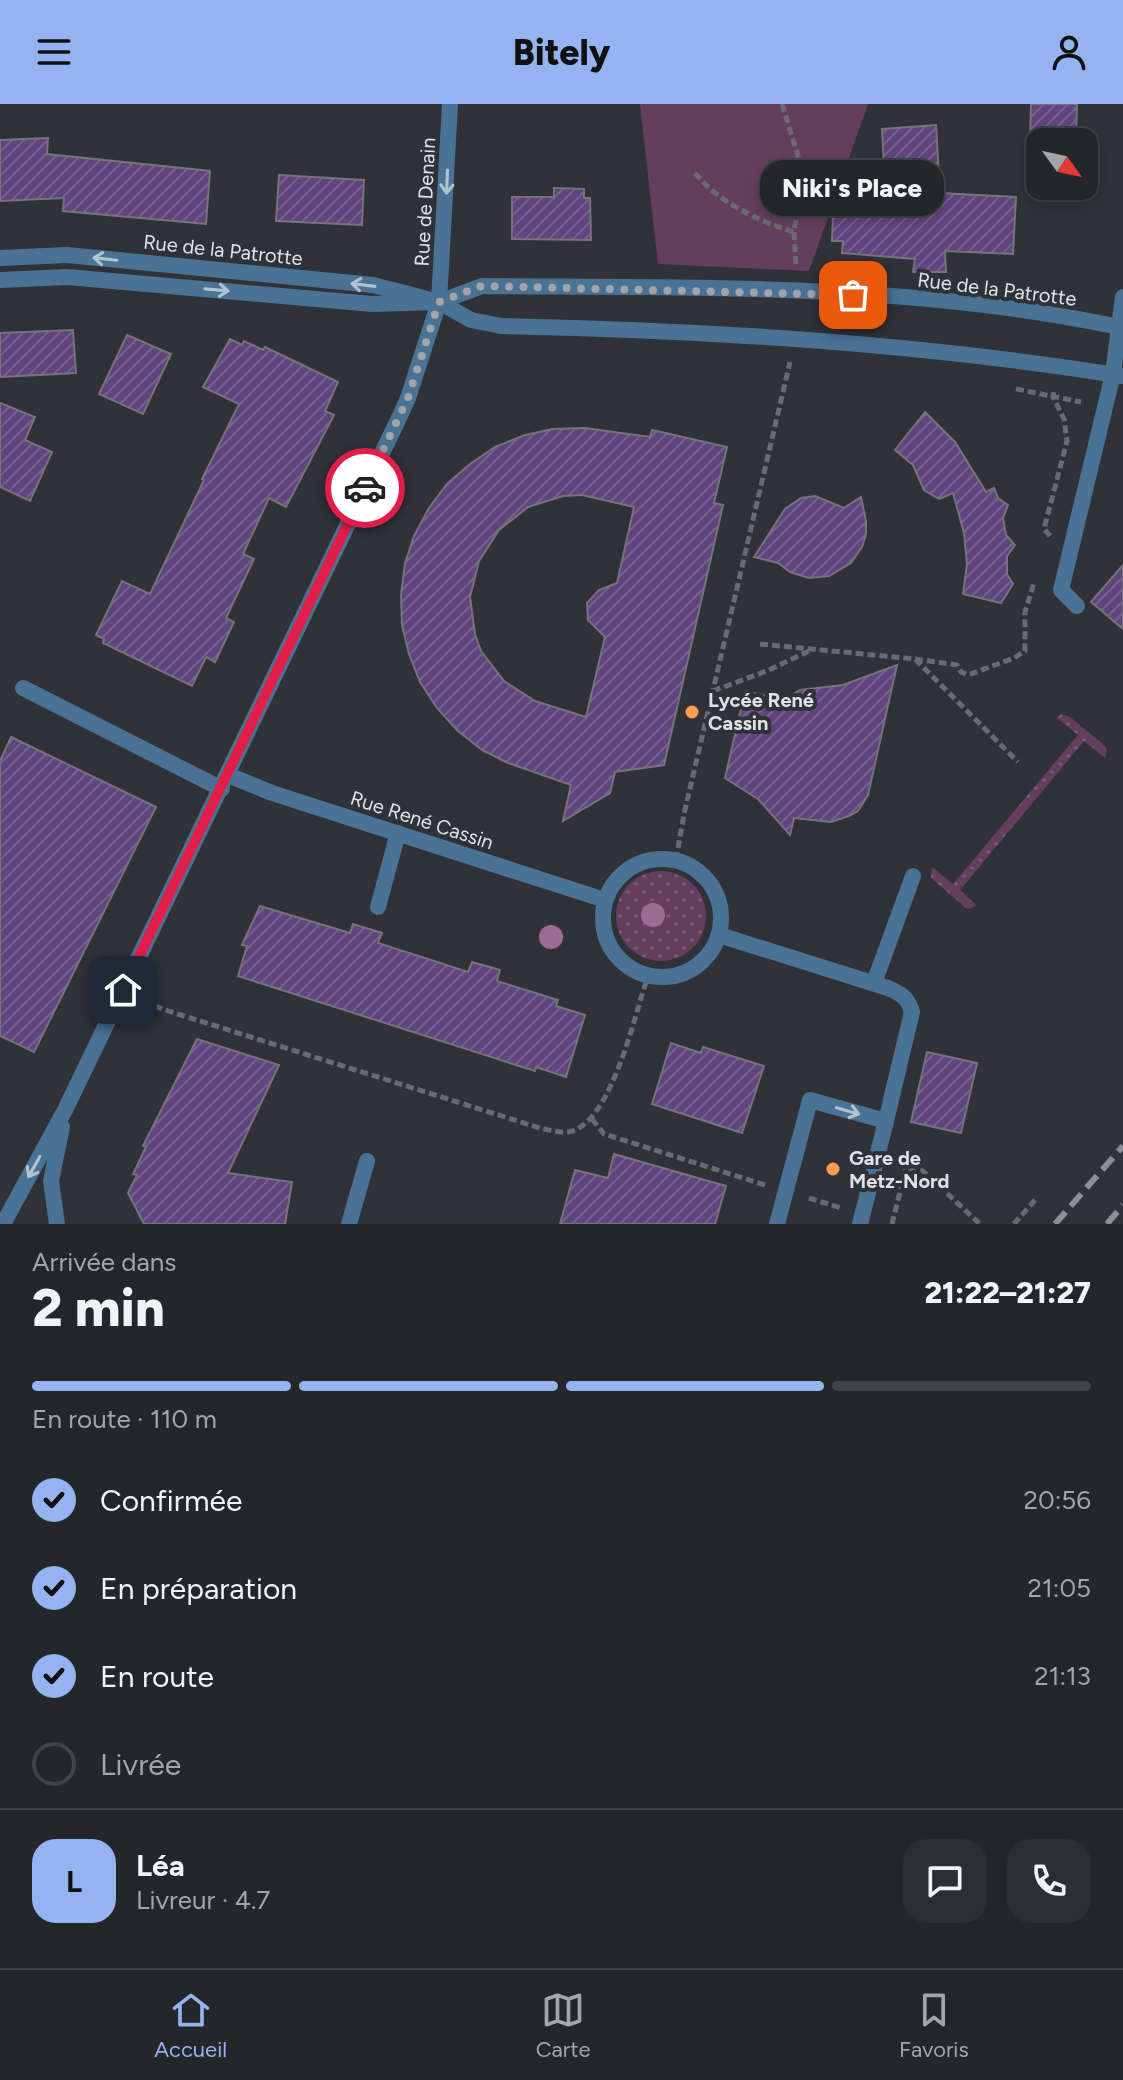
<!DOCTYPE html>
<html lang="fr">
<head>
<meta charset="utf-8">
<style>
	:root { --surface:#24262a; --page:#2c2e32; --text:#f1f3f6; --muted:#a3a5a8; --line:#414347; --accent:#95b2f1 }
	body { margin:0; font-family:Figtree,sans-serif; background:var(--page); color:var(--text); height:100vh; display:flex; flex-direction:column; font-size:30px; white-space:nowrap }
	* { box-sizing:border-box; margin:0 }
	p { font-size:26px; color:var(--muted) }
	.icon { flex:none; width:44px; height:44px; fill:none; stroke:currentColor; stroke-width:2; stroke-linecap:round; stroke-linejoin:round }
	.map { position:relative; height:1120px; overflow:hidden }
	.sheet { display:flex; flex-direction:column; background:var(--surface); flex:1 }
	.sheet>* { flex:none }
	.needle { width:52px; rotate:123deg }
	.buttons { position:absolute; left:1026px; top:24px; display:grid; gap:16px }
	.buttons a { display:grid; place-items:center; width:72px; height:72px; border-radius:16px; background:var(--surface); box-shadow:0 4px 12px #0003,0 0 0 2px var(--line); font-size:40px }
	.pin { position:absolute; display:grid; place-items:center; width:68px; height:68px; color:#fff; margin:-34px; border-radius:16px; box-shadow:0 4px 12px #0006 }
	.courier { position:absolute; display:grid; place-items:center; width:80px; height:80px; margin:-40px; border:6px solid #e11d48; border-radius:50%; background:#fff; color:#222; box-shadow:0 2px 10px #0007 }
	.bubble { position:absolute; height:56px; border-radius:24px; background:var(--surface); box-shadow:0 4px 12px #0003,0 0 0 2px var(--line); font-size:26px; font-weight:800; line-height:56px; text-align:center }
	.summary em { font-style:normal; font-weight:800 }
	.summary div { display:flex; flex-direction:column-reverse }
	.summary { display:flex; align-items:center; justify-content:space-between; height:136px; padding:0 32px }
	h1 { font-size:52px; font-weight:800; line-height:60px }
	.bar { display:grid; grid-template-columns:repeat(4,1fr); gap:12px 8px; align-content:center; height:96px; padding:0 32px }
	.bar i { height:10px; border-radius:6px; background:var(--line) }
	.bar .current { background:var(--accent) }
	.bar p { grid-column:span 4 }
	.line { display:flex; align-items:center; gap:20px; padding:0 32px; border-top:2px solid var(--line) }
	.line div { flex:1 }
	.round { display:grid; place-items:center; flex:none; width:84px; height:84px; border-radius:24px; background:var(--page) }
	ol { padding:0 32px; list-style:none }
	li { display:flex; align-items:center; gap:24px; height:88px }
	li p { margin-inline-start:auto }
	li .icon { padding:8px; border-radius:50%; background:var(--accent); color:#111; stroke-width:4 }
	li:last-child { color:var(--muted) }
	li i { width:44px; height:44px; border:4px solid var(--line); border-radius:50% }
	header { display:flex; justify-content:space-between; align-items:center; height:104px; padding:0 32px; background:var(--accent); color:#111; font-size:36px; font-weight:800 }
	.dock { display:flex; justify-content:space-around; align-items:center; height:112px; border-top:2px solid var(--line); background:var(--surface); font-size:22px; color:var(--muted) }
	.dock a { display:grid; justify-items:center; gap:4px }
	.dock .current { color:var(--accent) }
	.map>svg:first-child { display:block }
	.grass { fill:url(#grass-dots) }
	.park { fill:#643f5d }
	.building { fill:url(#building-hatch); stroke:#76737a; stroke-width:2; fill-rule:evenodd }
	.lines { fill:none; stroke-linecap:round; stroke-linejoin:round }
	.path { stroke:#696b70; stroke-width:5; stroke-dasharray:8 4; stroke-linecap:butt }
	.service { stroke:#497294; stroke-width:16 }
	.minor { stroke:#497294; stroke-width:16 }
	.tertiary { stroke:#497294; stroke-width:16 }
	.rail { stroke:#8c8e93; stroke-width:6; stroke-dasharray:16 8; stroke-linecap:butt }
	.tree { fill:#9a6d94 }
	.oneway { stroke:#b3c0cd }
	.done { stroke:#a3a4a9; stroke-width:8; stroke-dasharray:0 14.4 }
	.route { stroke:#e11d48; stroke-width:10 }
	.poi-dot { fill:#f8a14a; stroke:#303238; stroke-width:3 }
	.labels { text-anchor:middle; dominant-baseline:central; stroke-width:8; stroke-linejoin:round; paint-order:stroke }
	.street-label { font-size:20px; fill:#e1e2e6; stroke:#303238 }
	.poi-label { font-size:20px; font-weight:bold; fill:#e1e2e6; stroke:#303238; text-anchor:start }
</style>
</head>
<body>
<header><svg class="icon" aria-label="menu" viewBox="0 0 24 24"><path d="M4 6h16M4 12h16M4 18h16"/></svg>Bitely<svg class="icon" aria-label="person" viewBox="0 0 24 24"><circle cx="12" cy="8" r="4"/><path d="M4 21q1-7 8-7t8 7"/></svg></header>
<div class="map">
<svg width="1123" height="1120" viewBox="0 0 1123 1120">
	<defs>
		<pattern id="grass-dots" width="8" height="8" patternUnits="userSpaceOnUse" patternTransform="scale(2)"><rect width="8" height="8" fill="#643f5d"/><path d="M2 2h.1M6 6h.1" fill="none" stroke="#7a5a74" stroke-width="1.8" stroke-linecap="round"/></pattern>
		<pattern id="building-hatch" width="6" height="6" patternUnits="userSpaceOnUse" patternTransform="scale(2)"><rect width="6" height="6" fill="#5f447e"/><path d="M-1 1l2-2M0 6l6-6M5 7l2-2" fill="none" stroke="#765f90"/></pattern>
	</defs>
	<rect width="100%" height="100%" fill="#303238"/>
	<path class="grass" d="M1061 610 1070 613 1105 642 1107 646 1105 654 1084 637 960 786 976 801 970 805 966 804 931 774 932 763 953 780 1078 631 1057 614Z
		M616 812a45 45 0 1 1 90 0a45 45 0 1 1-90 0Z"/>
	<path class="park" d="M640 0H868L809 167 658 160Z"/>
	<path class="building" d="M1031 0H1077L1076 38H1030Z
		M936 21 940 89 1016 93 1013 150 945 147 946 168H913L915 155 842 149 843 137H832L834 83 860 86 861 80 885 83 882 25Z
		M48 34 47 50 210 67 206 120 63 107 64 94 0 97V36Z
		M279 71 364 76 362 121 276 117Z
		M554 84 584 85V94H590L591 136 512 135V93H554Z
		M73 226 76 269 0 273V229Z
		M127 231 171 250 143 310 99 290Z
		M230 235 242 241 244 237 263 246 265 243 338 278 325 307 334 311 286 403 269 394 243 450 254 455 226 514 234 518 215 558 206 553 192 582 103 539 104 535 96 531 122 477 150 490 204 376 202 375 239 300 203 283Z
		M0 299 35 313 25 336 52 348 30 397 0 383Z
		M925 308 955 338 986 388 994 384 998 394 1008 401 1003 414 1006 431 1015 441 1007 452V470L1013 480 1001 499 963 490 967 460 964 429 953 389 939 395 924 386 913 361 895 346Z
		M585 324 650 333 652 326 727 343 714 399 723 401 664 661 615 668 610 689 563 717 571 681 508 659 482 646 458 627 437 604 420 578 409 550 402 521 401 491 405 459 414 432 429 404 447 380 470 360 495 343 525 331 553 325ZM582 391 634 403 617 479 599 486 587 499 588 516 605 533 586 613 535 597 504 577 481 547 475 530 470 493 479 457 499 426 528 403 563 392Z
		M815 392 844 404 861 393 866 417V430L862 443 851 459 829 472 809 474 790 468 778 459 754 453 785 405 801 394Z
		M1123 461V525L1091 498Z
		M897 561 868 691 858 707 849 712 831 718 794 714 790 731 758 695 725 674 745 587 784 596 800 586 843 581Z
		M11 633 156 703 34 948 0 932V657Z
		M260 802 350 829 353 820 382 829 378 839 468 868 472 858 500 866 497 877 558 896 556 902 585 911 566 973 536 963 535 967 238 872 247 842 242 841Z
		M197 935 279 961 228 1069 292 1078 285 1120H144L128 1089 137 1071 133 1070 146 1043 143 1042Z
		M671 939 701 949 703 943 764 962 742 1029 652 1000Z
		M927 948 977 959 961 1029 911 1018Z
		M614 1050 726 1082 715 1120H560L575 1066 608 1074Z"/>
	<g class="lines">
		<path class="path" d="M782 0 803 68 794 128 796 163
			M695 69C718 98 758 117 794 128
			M1016 285 1081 298
			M1050 432 1044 425 1067 337 1064 315 1053 293 1054 286
			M760 540 915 555 1018 658
			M915 555 957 561 961 568 968 571 1014 554 1025 547V508L1034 479
			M713 587 769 566 811 546
			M676 756 684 710 790 258
			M144 896 162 905 543 1025C550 1026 560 1029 568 1028 611 1022 635 909 648 872
			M592 1015 604 1030 765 1081
			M809 1094 841 1104
			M892 1120 906 1064 923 1067 980 1120
			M1014 1120 1036 1095"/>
		<path class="service" d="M0 154 67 151 373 181 439 198 471 216 501 222C709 226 917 239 1123 272
			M1077 502 1061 486 1113 270 1119 223
			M23 584 222 685
			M378 803 398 729
			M874 879 913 772
			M349 1120 367 1057
			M777 1120 810 996 886 1017 860 1120"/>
		<path class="minor" d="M1123 193 1119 223 1123 224
			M439 198 450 0
			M228 671 272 689 605 796
			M603 814a59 59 0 1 1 118 0a59 59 0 1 1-118 0Z
			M719 831 888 884C902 890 908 894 912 908L886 1017"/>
		<path class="tertiary" d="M0 176 67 173 372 200 439 198 482 182C693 184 912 179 1119 223
			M3 1120 65 1006 399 314 408 294 439 198
			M57 1120 51 1077 62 1023"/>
		<path class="rail" d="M1055 1120 1123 1042
			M1107 1120 1123 1101"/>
	</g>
	<g class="tree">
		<circle cx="653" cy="811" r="12"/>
		<circle cx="551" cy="833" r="12"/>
	</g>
	<defs><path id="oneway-shaft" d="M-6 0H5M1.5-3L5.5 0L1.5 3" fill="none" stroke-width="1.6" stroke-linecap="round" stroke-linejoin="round" transform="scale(2)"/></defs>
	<g class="oneway">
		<use href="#oneway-shaft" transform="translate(447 78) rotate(92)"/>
		<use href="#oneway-shaft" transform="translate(105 155) rotate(-174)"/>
		<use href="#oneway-shaft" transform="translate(363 181) rotate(-173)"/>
		<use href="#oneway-shaft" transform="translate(217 186) rotate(5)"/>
		<use href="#oneway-shaft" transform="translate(848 1007) rotate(16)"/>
		<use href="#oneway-shaft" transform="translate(34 1063) rotate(119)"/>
	</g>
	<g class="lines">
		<path class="done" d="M365 384 408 294 439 198 482 182 853 191"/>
		<path class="route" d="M123 886 365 384"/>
	</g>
	<g class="poi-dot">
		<circle cx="692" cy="608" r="8"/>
		<circle cx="833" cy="1065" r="8"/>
	</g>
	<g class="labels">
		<g class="street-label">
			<text transform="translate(425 98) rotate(-87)">Rue de Denain</text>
			<text transform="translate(223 146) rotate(6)">Rue de la Patrotte</text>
			<text transform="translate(997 185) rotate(7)">Rue de la Patrotte</text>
			<text transform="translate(422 716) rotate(18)">Rue René Cassin</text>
		</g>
		<g class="poi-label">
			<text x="708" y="596">Lycée René<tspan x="708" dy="23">Cassin</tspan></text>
			<text x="849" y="1054">Gare de<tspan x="849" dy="23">Metz-Nord</tspan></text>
		</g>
	</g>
</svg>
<div class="buttons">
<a><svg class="needle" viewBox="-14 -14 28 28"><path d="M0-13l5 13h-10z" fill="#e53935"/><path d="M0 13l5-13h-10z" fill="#a3a5a8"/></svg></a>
</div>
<div class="pin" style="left:853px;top:191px;background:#ea580c"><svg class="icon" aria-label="bag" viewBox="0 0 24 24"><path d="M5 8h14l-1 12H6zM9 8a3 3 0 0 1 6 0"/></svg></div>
<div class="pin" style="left:123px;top:886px;background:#1f2937"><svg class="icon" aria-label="home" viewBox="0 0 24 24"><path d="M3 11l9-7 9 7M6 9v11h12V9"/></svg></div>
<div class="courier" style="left:365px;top:384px"><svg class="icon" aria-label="car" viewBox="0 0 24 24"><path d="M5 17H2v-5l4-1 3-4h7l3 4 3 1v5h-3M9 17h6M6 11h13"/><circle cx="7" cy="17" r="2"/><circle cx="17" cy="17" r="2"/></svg></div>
<div class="bubble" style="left:760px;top:56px;width:184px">Niki's Place</div>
</div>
<section class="sheet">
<div class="summary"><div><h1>2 min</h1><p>Arrivée dans</p></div><em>21:22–21:27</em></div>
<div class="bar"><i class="current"></i><i class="current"></i><i class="current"></i><i></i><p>En route · 110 m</p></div>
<ol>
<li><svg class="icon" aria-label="check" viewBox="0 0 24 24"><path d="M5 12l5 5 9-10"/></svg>Confirmée<p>20:56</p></li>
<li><svg class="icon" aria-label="check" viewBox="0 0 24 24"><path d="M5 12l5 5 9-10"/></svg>En préparation<p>21:05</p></li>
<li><svg class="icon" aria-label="check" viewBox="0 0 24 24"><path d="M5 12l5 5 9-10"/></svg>En route<p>21:13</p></li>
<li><i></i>Livrée</li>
</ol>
<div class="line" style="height:144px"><b class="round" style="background:var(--accent);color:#111">L</b><div><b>Léa</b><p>Livreur · 4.7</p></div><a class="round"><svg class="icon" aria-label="chat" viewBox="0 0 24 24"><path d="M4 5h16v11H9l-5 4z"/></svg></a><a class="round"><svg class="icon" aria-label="phone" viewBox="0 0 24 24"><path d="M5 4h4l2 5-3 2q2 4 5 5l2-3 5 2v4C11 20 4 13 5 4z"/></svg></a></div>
</section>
<nav class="dock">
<a class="current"><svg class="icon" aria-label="home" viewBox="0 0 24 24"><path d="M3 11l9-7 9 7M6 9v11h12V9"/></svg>Accueil</a>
<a><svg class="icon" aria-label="map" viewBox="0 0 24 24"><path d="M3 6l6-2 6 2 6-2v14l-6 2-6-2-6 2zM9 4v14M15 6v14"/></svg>Carte</a>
<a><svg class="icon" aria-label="saved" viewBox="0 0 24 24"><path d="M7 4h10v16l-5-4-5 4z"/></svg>Favoris</a>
</nav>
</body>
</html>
